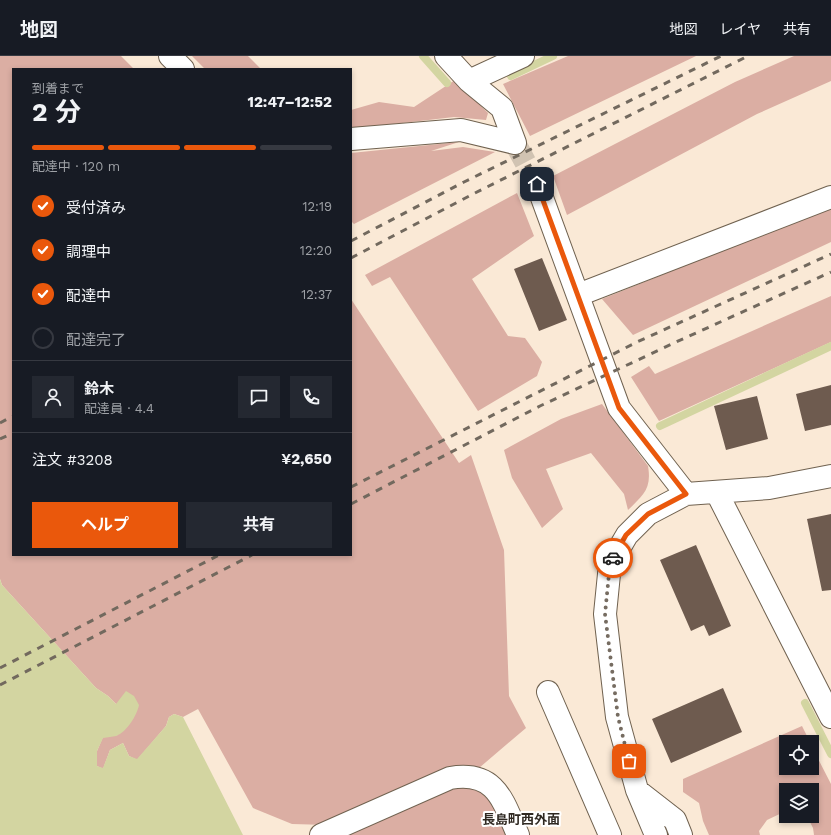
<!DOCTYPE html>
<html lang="ja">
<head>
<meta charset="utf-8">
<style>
	:root { --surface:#171b24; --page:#242831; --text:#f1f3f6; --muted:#9ea1a6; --line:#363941; --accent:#ea580c }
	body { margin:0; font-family:"Work Sans","Noto Sans JP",sans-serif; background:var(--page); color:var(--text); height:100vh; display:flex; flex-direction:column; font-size:15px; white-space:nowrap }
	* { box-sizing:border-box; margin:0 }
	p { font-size:13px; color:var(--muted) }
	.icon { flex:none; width:22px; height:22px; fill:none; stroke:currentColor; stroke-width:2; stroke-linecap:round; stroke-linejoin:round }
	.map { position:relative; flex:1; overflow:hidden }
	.panel { position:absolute; left:12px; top:12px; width:340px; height:488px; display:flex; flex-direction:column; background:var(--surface); border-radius:0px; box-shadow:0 2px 6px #0003 }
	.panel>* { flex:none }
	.fabs { position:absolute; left:779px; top:679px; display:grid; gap:8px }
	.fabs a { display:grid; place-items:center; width:40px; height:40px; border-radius:0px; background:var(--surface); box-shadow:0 2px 6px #0003; font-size:20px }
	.pin { position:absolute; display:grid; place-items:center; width:34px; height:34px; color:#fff; margin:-17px; border-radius:8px; box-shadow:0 2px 6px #0006 }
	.courier { position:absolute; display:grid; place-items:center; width:40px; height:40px; margin:-20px; border:3px solid #ea580c; border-radius:50%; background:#fff; color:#222; box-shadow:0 1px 5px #0007 }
	.headline em { font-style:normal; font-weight:700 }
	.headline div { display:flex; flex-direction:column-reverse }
	.headline { display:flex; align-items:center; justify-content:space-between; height:68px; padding:0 20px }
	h1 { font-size:26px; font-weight:700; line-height:30px }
	.bar { display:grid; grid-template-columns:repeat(4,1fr); gap:6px 4px; align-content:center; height:48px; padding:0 20px }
	.bar i { height:5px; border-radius:3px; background:var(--line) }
	.bar .active { background:var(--accent) }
	.bar p { grid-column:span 4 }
	.line { display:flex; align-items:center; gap:10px; padding:0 20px; border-top:1px solid var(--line) }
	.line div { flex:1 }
	.round { display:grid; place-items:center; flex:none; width:42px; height:42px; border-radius:0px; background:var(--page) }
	ol { padding:0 20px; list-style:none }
	li { display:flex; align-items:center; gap:12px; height:44px }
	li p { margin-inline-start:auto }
	li .icon { padding:4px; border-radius:50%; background:var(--accent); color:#fff; stroke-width:4 }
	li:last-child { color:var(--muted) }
	li i { width:22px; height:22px; border:2px solid var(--line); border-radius:50% }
	.cta { display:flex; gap:8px; margin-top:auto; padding:8px 20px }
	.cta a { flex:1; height:46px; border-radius:0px; background:var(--accent); color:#fff; font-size:16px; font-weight:700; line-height:46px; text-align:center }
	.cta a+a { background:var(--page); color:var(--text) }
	header { display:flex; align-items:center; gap:24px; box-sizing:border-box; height:56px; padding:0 20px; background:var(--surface); border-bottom:1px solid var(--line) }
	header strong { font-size:19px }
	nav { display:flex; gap:22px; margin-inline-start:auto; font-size:14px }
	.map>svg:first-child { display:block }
	.green { fill:#dbaea3 }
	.water { fill:#d3d5a1 }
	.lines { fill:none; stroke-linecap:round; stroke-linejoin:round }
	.stream { stroke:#d3d5a1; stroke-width:8 }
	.building { fill:#6e5b4f }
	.minor-tunnel { stroke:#d1c3b2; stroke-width:22; stroke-dasharray:22 11; stroke-linecap:butt }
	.minor-casing { stroke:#706250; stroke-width:24 }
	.minor { stroke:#fff; stroke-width:22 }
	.rail { stroke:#72695e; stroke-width:3; stroke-dasharray:7 7; stroke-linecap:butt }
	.done { stroke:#766c61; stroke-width:4; stroke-dasharray:0 7.2 }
	.route { stroke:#ea580c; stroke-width:5 }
	.labels { text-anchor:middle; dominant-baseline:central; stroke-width:4; stroke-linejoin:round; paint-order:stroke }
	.quarter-label { font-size:13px; font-weight:bold; fill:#2f2922; stroke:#fff }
</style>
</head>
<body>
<header>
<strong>地図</strong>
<nav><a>地図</a><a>レイヤ</a><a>共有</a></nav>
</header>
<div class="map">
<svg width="831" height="779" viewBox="0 0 831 779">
	<rect width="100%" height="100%" fill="#fae9d6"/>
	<path class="green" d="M0 0H121L134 13H13V499H351V243L459 407 471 399 504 494 509 640 526 672 479 712 328 769 292 768 253 752 198 653 183 661 174 658 169 661 166 670 137 704 129 700 123 687 110 694 103 713 97 710V695L103 681 118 679 116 648 108 640 96 632 2 529 0 523Z
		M192 0H248L261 13H205Z
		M568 0H696L530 80 503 28Z
		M794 0H831V25L757 58 567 159 553 120 735 26Z
		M455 24 488 57 486 64 454 61 351 73V54L379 46 414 51Z
		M459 86 431 95 463 91 495 96 354 168 351 165V97Z
		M517 137 534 180 472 223 508 280 525 282 542 306 537 320 478 355 390 221 372 230 365 219Z
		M831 151V186L633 279 602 243Z
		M831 240V286L659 365 631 321 649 310 655 318Z
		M602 348 648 410C652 433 643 439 628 454L624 438 591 397 546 413 563 453 542 472 512 422 504 394 561 363Z
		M802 670 810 686H786V712H812V691L831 728V779H814L813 772 807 760H812V734H786V755L767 764 759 775 760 779H709L703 765 699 747 683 736V723Z
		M457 726C495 738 494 746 511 779H341Z"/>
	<path class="water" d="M0 523 2 529 96 632 108 640 116 648 126 635 134 640 139 649C137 659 127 676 116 680 112 681 108 681 103 682L97 695V710L103 712 110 694 123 687 129 700 137 703 166 670 169 661 174 658 183 661 243 779H0Z"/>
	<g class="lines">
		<path class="stream" d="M423 0 447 27
			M511 20 553 0
			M660 370 831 290
			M805 647 831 698"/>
	</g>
	<path class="building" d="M542 202 567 264 539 275 514 213Z
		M831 329V369L805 375 796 338Z
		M757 340 768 383 726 394 714 350Z
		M831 458V534L822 535 807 463Z
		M696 489 731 570 709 580 704 569 691 575 660 504Z
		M723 632 742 676 671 707 652 663Z"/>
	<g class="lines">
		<path class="minor-tunnel" d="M515 87 537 128"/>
		<g class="minor-casing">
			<path id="minor" d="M170 0 183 13
				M446 0 469 25 502 52 515 87
				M469 25 523 0
				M351 83 461 74 515 87
				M537 128 619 352 686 438
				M578 239 831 141
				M717 437 831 661
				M548 636 610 779
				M639 736 675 764 681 779
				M321 779 450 722C496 714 503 745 518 779
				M656 779 637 734 617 661 605 558 610 508 627 479 648 458 686 438 769 432 831 420"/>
		</g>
		<use href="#minor" class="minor"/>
		<path class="rail" d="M351 185 464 126 721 0
			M351 202 473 138 748 0
			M0 367 13 360
			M0 383 13 377
			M351 431 637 286 831 198
			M351 448 540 350 676 286 831 216
			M0 612 219 499
			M0 629 252 499"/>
	</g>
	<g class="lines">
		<path class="done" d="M613 502 610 508 605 558 618 661 629 705"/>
		<path class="route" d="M537 128 619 352 686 438 648 458 626 479 613 502"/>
	</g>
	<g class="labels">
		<g class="quarter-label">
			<text x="521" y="763">長島町西外面</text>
		</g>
	</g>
</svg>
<div class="fabs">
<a><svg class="icon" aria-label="locate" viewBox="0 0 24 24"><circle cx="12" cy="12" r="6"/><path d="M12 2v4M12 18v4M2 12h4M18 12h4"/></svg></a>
<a><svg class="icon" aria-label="layers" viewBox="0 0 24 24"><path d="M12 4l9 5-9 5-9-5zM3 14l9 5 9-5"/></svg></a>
</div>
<div class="pin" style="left:629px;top:705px;background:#ea580c"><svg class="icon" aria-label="bag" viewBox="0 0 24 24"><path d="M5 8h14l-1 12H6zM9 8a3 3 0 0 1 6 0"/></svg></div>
<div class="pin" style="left:537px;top:128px;background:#1f2937"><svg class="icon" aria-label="home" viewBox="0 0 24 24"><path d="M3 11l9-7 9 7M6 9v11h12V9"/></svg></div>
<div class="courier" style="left:613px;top:502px"><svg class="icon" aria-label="car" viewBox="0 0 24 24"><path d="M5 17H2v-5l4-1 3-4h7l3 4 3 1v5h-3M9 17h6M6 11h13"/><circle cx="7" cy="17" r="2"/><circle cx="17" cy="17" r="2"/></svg></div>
<section class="panel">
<div class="headline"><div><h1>2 分</h1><p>到着まで</p></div><em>12:47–12:52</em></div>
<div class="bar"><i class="active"></i><i class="active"></i><i class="active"></i><i></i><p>配達中 · 120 m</p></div>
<ol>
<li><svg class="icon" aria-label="check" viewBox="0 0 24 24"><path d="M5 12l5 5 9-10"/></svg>受付済み<p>12:19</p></li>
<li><svg class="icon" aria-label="check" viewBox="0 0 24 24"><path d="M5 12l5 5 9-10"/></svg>調理中<p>12:20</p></li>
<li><svg class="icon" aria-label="check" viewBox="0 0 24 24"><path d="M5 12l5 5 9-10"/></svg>配達中<p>12:37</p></li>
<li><i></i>配達完了</li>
</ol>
<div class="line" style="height:72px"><a class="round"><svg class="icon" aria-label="person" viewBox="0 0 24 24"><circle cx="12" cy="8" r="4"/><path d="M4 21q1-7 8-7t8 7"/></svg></a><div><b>鈴木</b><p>配達員 · 4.4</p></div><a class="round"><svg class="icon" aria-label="chat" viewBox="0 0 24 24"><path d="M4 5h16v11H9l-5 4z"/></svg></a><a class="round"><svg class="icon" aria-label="phone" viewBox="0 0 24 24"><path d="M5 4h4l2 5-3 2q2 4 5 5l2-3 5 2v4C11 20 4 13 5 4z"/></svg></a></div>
<div class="line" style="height:52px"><div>注文 #3208</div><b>¥2,650</b></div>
<div class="cta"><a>ヘルプ</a><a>共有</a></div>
</section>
</div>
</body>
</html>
